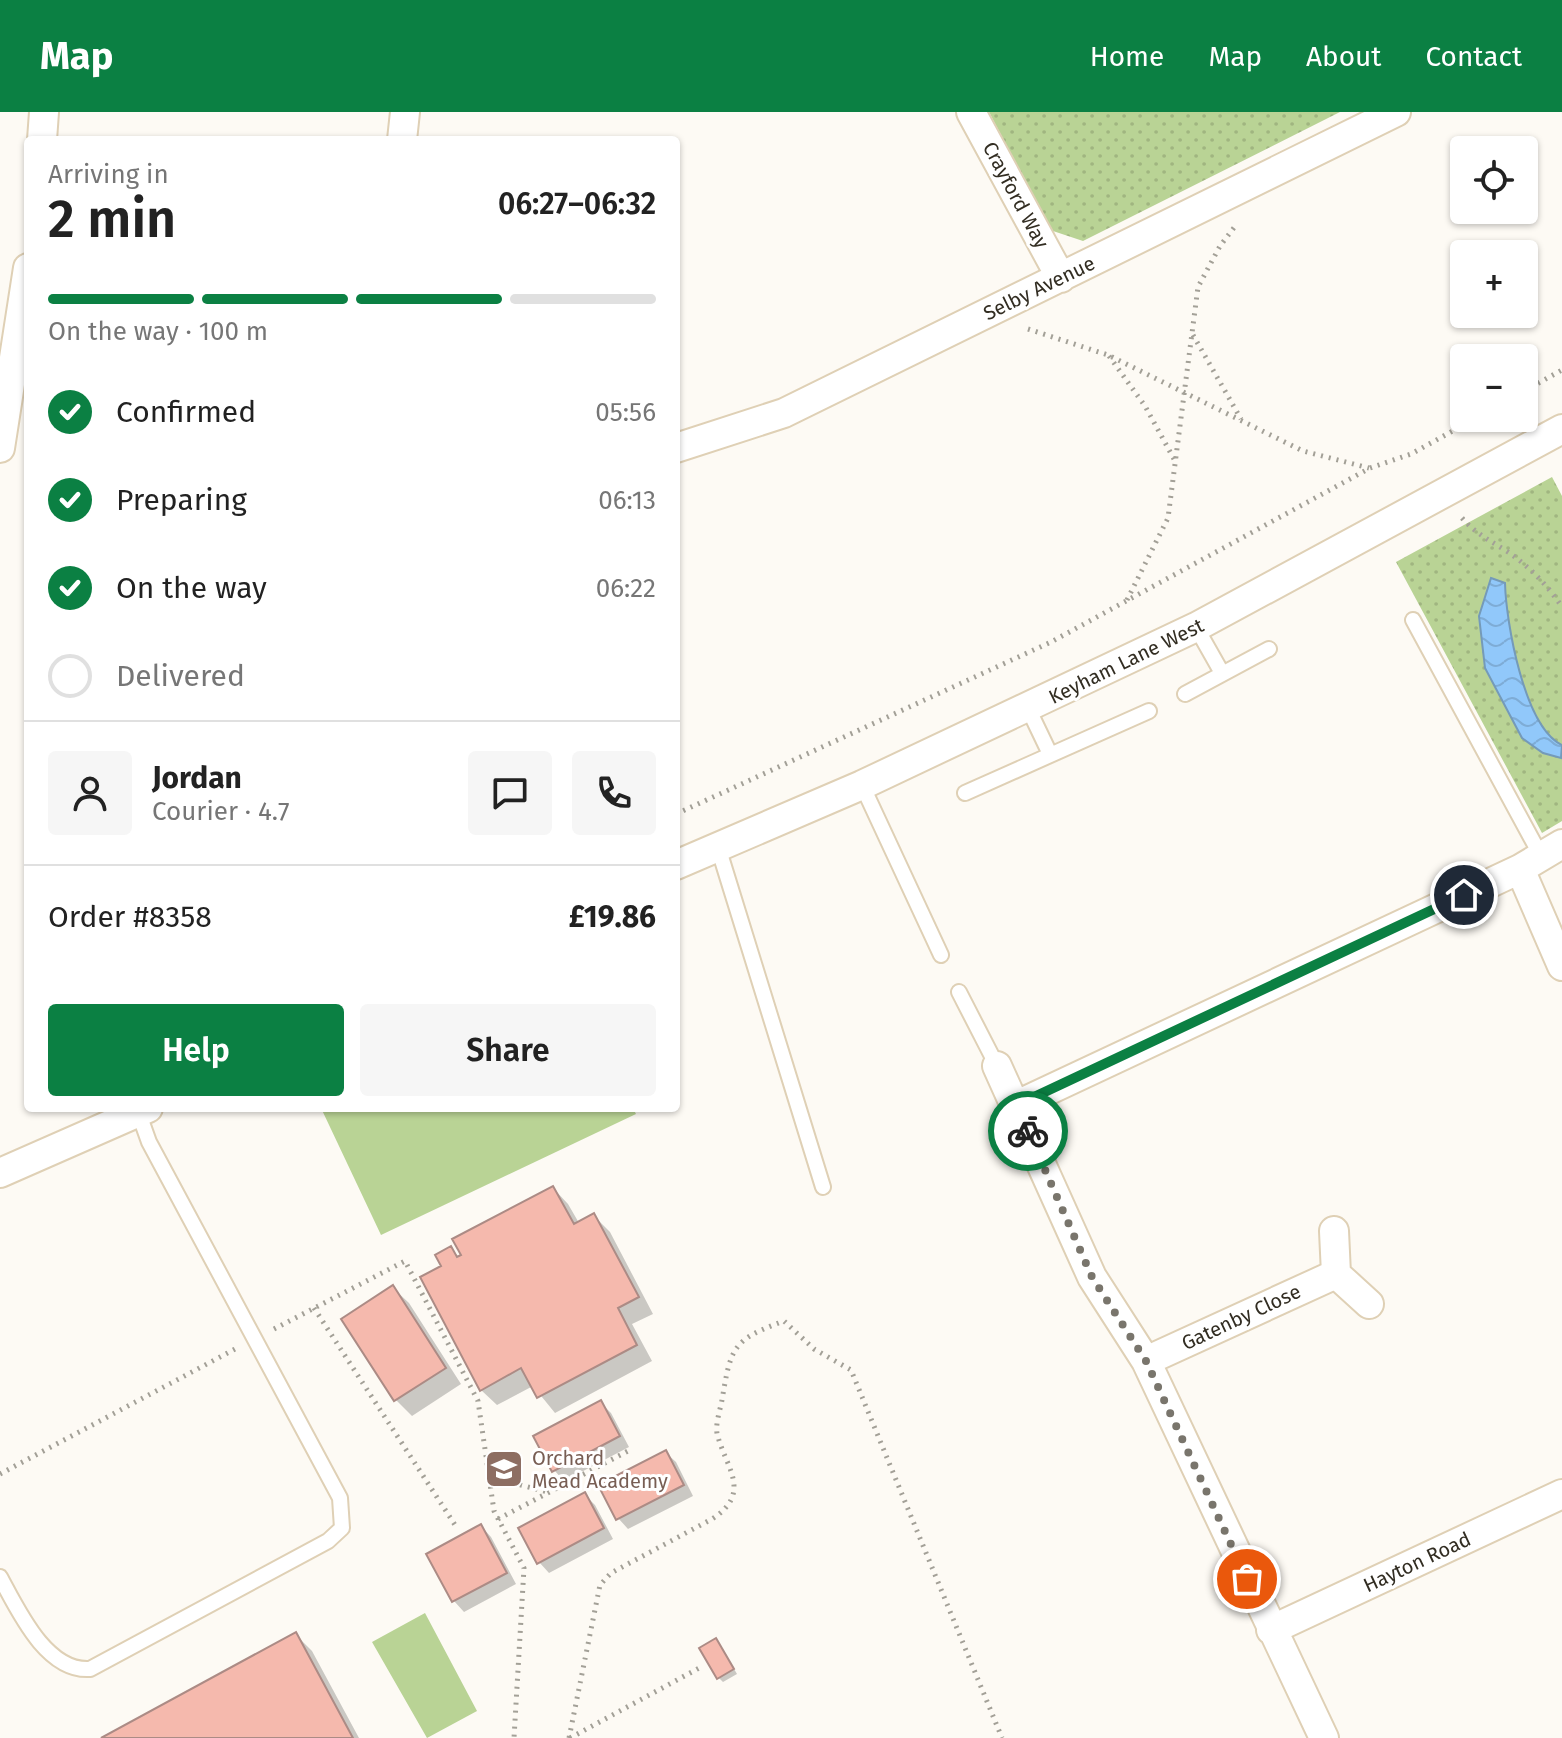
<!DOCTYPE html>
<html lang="en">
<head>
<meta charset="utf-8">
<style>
	:root { --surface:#fff; --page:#f6f6f6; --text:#222; --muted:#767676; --line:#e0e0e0; --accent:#0b8043 }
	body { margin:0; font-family:"Fira Sans",sans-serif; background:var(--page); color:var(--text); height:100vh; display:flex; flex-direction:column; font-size:30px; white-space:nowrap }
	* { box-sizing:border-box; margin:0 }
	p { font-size:26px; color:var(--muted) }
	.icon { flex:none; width:44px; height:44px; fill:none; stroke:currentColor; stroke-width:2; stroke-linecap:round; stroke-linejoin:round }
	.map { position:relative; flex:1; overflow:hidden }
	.panel { position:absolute; left:24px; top:24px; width:656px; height:976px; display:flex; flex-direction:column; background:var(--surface); border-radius:8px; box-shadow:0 2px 6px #0004 }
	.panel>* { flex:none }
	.buttons { position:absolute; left:1450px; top:24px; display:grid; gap:16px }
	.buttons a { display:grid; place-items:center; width:88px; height:88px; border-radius:8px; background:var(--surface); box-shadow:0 2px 6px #0004; font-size:40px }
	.pin { position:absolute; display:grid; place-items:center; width:68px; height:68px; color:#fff; margin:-34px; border:4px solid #fff; border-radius:50%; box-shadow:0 2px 8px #0007 }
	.courier { position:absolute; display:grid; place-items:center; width:80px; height:80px; margin:-40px; border:6px solid #0b8043; border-radius:50%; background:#fff; color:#222; box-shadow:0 2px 10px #0007 }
	.head em { font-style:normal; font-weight:600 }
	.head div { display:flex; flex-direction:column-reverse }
	.head { display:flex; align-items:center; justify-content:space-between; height:136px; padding:0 24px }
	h1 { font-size:52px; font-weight:600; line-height:60px }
	.bar { display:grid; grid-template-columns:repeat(4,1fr); gap:12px 8px; align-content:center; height:96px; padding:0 24px }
	.bar i { height:10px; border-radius:6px; background:var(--line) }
	.bar .current { background:var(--accent) }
	.bar p { grid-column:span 4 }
	.line { display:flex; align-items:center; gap:20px; padding:0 24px; border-top:2px solid var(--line) }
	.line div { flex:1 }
	.round { display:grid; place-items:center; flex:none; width:84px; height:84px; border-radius:8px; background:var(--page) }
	ol { padding:0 24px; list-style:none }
	li { display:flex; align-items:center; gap:24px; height:88px }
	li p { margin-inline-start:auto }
	li .icon { padding:8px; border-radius:50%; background:var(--accent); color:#fff; stroke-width:4 }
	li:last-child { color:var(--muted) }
	li i { width:44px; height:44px; border:4px solid var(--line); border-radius:50% }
	.button { display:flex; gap:16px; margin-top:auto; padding:16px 24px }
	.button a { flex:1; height:92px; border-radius:8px; background:var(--accent); color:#fff; font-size:32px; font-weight:600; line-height:92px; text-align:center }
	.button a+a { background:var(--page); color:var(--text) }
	header { display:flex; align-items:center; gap:48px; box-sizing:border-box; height:112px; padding:0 40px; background:var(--accent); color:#fff }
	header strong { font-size:38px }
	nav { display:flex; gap:44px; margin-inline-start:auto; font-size:28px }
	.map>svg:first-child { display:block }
	.grass { fill:url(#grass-dots) }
	.green { fill:#b9d395 }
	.water { fill:url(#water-waves); stroke:#749ab9; stroke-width:2 }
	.shadow { fill:#0003 }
	.building { fill:#f5b9ad; stroke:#ac8b85; stroke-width:2 }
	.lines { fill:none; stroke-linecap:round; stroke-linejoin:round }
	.service-casing { stroke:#dfd0b5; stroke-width:18 }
	.minor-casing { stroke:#dfd0b5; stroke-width:32 }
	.path { stroke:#a3a097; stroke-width:5; stroke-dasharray:2 6; stroke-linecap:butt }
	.service { stroke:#fff; stroke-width:14 }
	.minor { stroke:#fff; stroke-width:28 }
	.done { stroke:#79756c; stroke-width:8; stroke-dasharray:0 14.4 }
	.route { stroke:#0b8043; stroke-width:10 }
	.labels { text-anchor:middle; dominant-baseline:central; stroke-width:6; stroke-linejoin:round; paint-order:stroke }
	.street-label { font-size:20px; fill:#322d22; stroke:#fff }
	.education-label { font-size:20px; fill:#785e54; stroke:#fff; text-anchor:start }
</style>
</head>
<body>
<header>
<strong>Map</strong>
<nav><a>Home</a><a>Map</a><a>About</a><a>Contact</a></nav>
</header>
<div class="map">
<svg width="1562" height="1626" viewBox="0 0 1562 1626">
	<defs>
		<pattern id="grass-dots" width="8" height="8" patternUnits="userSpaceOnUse" patternTransform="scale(2)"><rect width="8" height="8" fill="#b9d395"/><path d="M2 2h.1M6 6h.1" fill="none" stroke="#a0b580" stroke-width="1.8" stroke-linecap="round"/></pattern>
		<pattern id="water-waves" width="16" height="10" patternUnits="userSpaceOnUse" patternTransform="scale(2)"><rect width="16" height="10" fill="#91c8fa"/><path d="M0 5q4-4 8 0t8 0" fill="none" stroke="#7eacd6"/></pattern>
	</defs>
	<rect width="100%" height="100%" fill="#fdfaf4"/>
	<path class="grass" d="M989 0H1340L1083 129 1050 118Z
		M1552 365 1562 384V709L1542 721 1396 450Z"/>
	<path class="green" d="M321 996H633L636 1002 381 1123Z
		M425 1501 477 1599 427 1626 372 1530Z"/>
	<path class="water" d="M1491 466 1505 471C1506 510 1524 615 1562 633L1561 646 1543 641 1522 626 1485 556 1479 504Z"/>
	<path class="shadow" d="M553 1076 568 1092 579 1111 594 1104 610 1120 653 1202 632 1212 652 1249 555 1301 533 1274 497 1293 481 1278 444 1155 451 1137 460 1146Z
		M393 1176 409 1191 461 1272 412 1304 396 1288 343 1207Z
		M601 1291 611 1301 629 1335 564 1369 554 1358Z
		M665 1340 676 1350 693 1384 628 1417 618 1406Z
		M585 1383 595 1393 613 1427 549 1461 539 1450Z
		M481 1414 491 1425 516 1472 464 1500 454 1489 429 1442Z
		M296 1523 312 1539 359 1626H105Z
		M720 1533 737 1562 723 1570 718 1565Z"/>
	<path class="building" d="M553 1074 574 1112 594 1101 639 1185 618 1196 637 1233 537 1286 521 1256 480 1279 420 1165 441 1154 435 1143 451 1134 457 1145 461 1143 452 1127Z
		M393 1173 446 1256 394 1289 341 1207Z
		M601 1288 620 1324 552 1360 533 1324Z
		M666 1338 684 1373 616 1408 598 1373Z
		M585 1380 604 1416 537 1452 518 1416Z
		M481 1412 507 1461 452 1490 426 1442Z
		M296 1520 353 1626H101Z
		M716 1526 734 1557 717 1567 699 1536Z"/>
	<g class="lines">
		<g class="service-casing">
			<path id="service" d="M1413 508 1541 744
				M1196 515 1222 561
				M1185 582 1269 537
				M1028 596 1050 642
				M862 673 941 843
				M965 681 1149 599
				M718 735 823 1075
				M959 880 997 954
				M0 1465C18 1498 46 1560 90 1557L328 1429 342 1416 340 1386 149 1030 139 1002"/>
		</g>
		<g class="minor-casing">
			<path id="minor" d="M971 0 1061 166
				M42 28 44 0
				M402 28 405 0
				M0 336 28 156
				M676 336 784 301 1396 0
				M676 753 862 673 1196 515 1562 317
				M1520 757 1562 854
				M997 954 1092 1165 1146 1249 1324 1626
				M1017 993 1520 757 1562 732
				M0 1061 148 996
				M1334 1119 1336 1162 1369 1192
				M1146 1249 1336 1162
				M1271 1518 1562 1382"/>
		</g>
		<path class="path" d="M1028 217 1108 243 1303 339 1369 356
			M1193 223 1241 307
			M1109 244 1145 294 1174 347
			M1524 279 1562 258
			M1462 406C1476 422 1491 429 1508 440 1529 454 1549 475 1562 495
			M1127 488 1168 406 1198 175 1220 134 1236 113
			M676 702 1051 530 1370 356 1411 342 1476 306
			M314 1196 457 1416
			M274 1217 405 1149 478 1289 494 1399 524 1456 514 1626
			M0 1362 237 1236
			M489 1365 548 1380
			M498 1407 628 1339
			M569 1626 600 1473 611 1461 712 1407C752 1381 727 1357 718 1325 714 1315 720 1299 722 1288 731 1235 732 1228 784 1209L814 1237 851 1258 1002 1626
			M570 1626 701 1555"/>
		<use href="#service" class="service"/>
		<use href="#minor" class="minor"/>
	</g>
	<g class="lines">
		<path class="done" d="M1028 1019 1092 1165 1146 1249 1247 1467"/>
		<path class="route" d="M1028 1019 1017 993 1464 783"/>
	</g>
	<defs>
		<g id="school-square" transform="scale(2)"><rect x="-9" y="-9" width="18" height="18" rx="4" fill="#8d6e63" stroke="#fff"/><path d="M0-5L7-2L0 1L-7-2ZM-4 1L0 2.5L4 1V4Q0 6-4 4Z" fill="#fff"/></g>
	</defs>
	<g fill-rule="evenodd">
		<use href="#school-square" x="504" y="1357"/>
	</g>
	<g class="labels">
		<g class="street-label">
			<text transform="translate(1016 83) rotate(62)">Crayford Way</text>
			<text transform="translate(1039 176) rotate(-26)">Selby Avenue</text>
			<text transform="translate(1126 549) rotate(-26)">Keyham Lane West</text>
			<text transform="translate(1241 1205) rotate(-25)">Gatenby Close</text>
			<text transform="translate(1417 1450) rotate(-25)">Hayton Road</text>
		</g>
		<g class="education-label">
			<text x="532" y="1346">Orchard<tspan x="532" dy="23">Mead Academy</tspan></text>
		</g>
	</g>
</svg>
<div class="buttons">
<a><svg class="icon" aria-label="locate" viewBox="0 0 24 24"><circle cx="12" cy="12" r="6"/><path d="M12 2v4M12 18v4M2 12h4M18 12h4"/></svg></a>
<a>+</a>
<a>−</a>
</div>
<div class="pin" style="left:1247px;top:1467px;background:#ea580c"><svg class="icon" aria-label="bag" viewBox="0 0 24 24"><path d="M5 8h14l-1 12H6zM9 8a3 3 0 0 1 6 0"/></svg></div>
<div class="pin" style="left:1464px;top:783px;background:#1f2937"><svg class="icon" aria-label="home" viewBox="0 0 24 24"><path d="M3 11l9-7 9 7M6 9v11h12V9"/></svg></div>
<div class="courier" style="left:1028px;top:1019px"><svg class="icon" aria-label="bike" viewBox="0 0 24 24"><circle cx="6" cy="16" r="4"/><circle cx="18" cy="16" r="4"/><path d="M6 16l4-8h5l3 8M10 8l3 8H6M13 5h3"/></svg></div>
<section class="panel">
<div class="head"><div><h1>2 min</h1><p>Arriving in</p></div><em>06:27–06:32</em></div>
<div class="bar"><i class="current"></i><i class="current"></i><i class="current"></i><i></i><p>On the way · 100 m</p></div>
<ol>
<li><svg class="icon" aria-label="check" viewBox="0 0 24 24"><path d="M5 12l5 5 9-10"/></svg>Confirmed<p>05:56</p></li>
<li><svg class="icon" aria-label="check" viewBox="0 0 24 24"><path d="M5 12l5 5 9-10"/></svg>Preparing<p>06:13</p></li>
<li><svg class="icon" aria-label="check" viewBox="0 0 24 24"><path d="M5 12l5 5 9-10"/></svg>On the way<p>06:22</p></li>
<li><i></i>Delivered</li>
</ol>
<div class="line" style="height:144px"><a class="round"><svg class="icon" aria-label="person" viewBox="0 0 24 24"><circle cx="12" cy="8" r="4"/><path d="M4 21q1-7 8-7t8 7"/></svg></a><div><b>Jordan</b><p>Courier · 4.7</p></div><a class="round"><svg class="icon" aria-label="chat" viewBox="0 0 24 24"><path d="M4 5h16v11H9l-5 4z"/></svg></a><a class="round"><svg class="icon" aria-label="phone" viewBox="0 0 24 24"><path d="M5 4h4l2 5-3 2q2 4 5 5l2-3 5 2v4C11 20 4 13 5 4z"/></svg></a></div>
<div class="line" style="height:104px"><div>Order #8358</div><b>£19.86</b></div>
<div class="button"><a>Help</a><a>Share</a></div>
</section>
</div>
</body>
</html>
